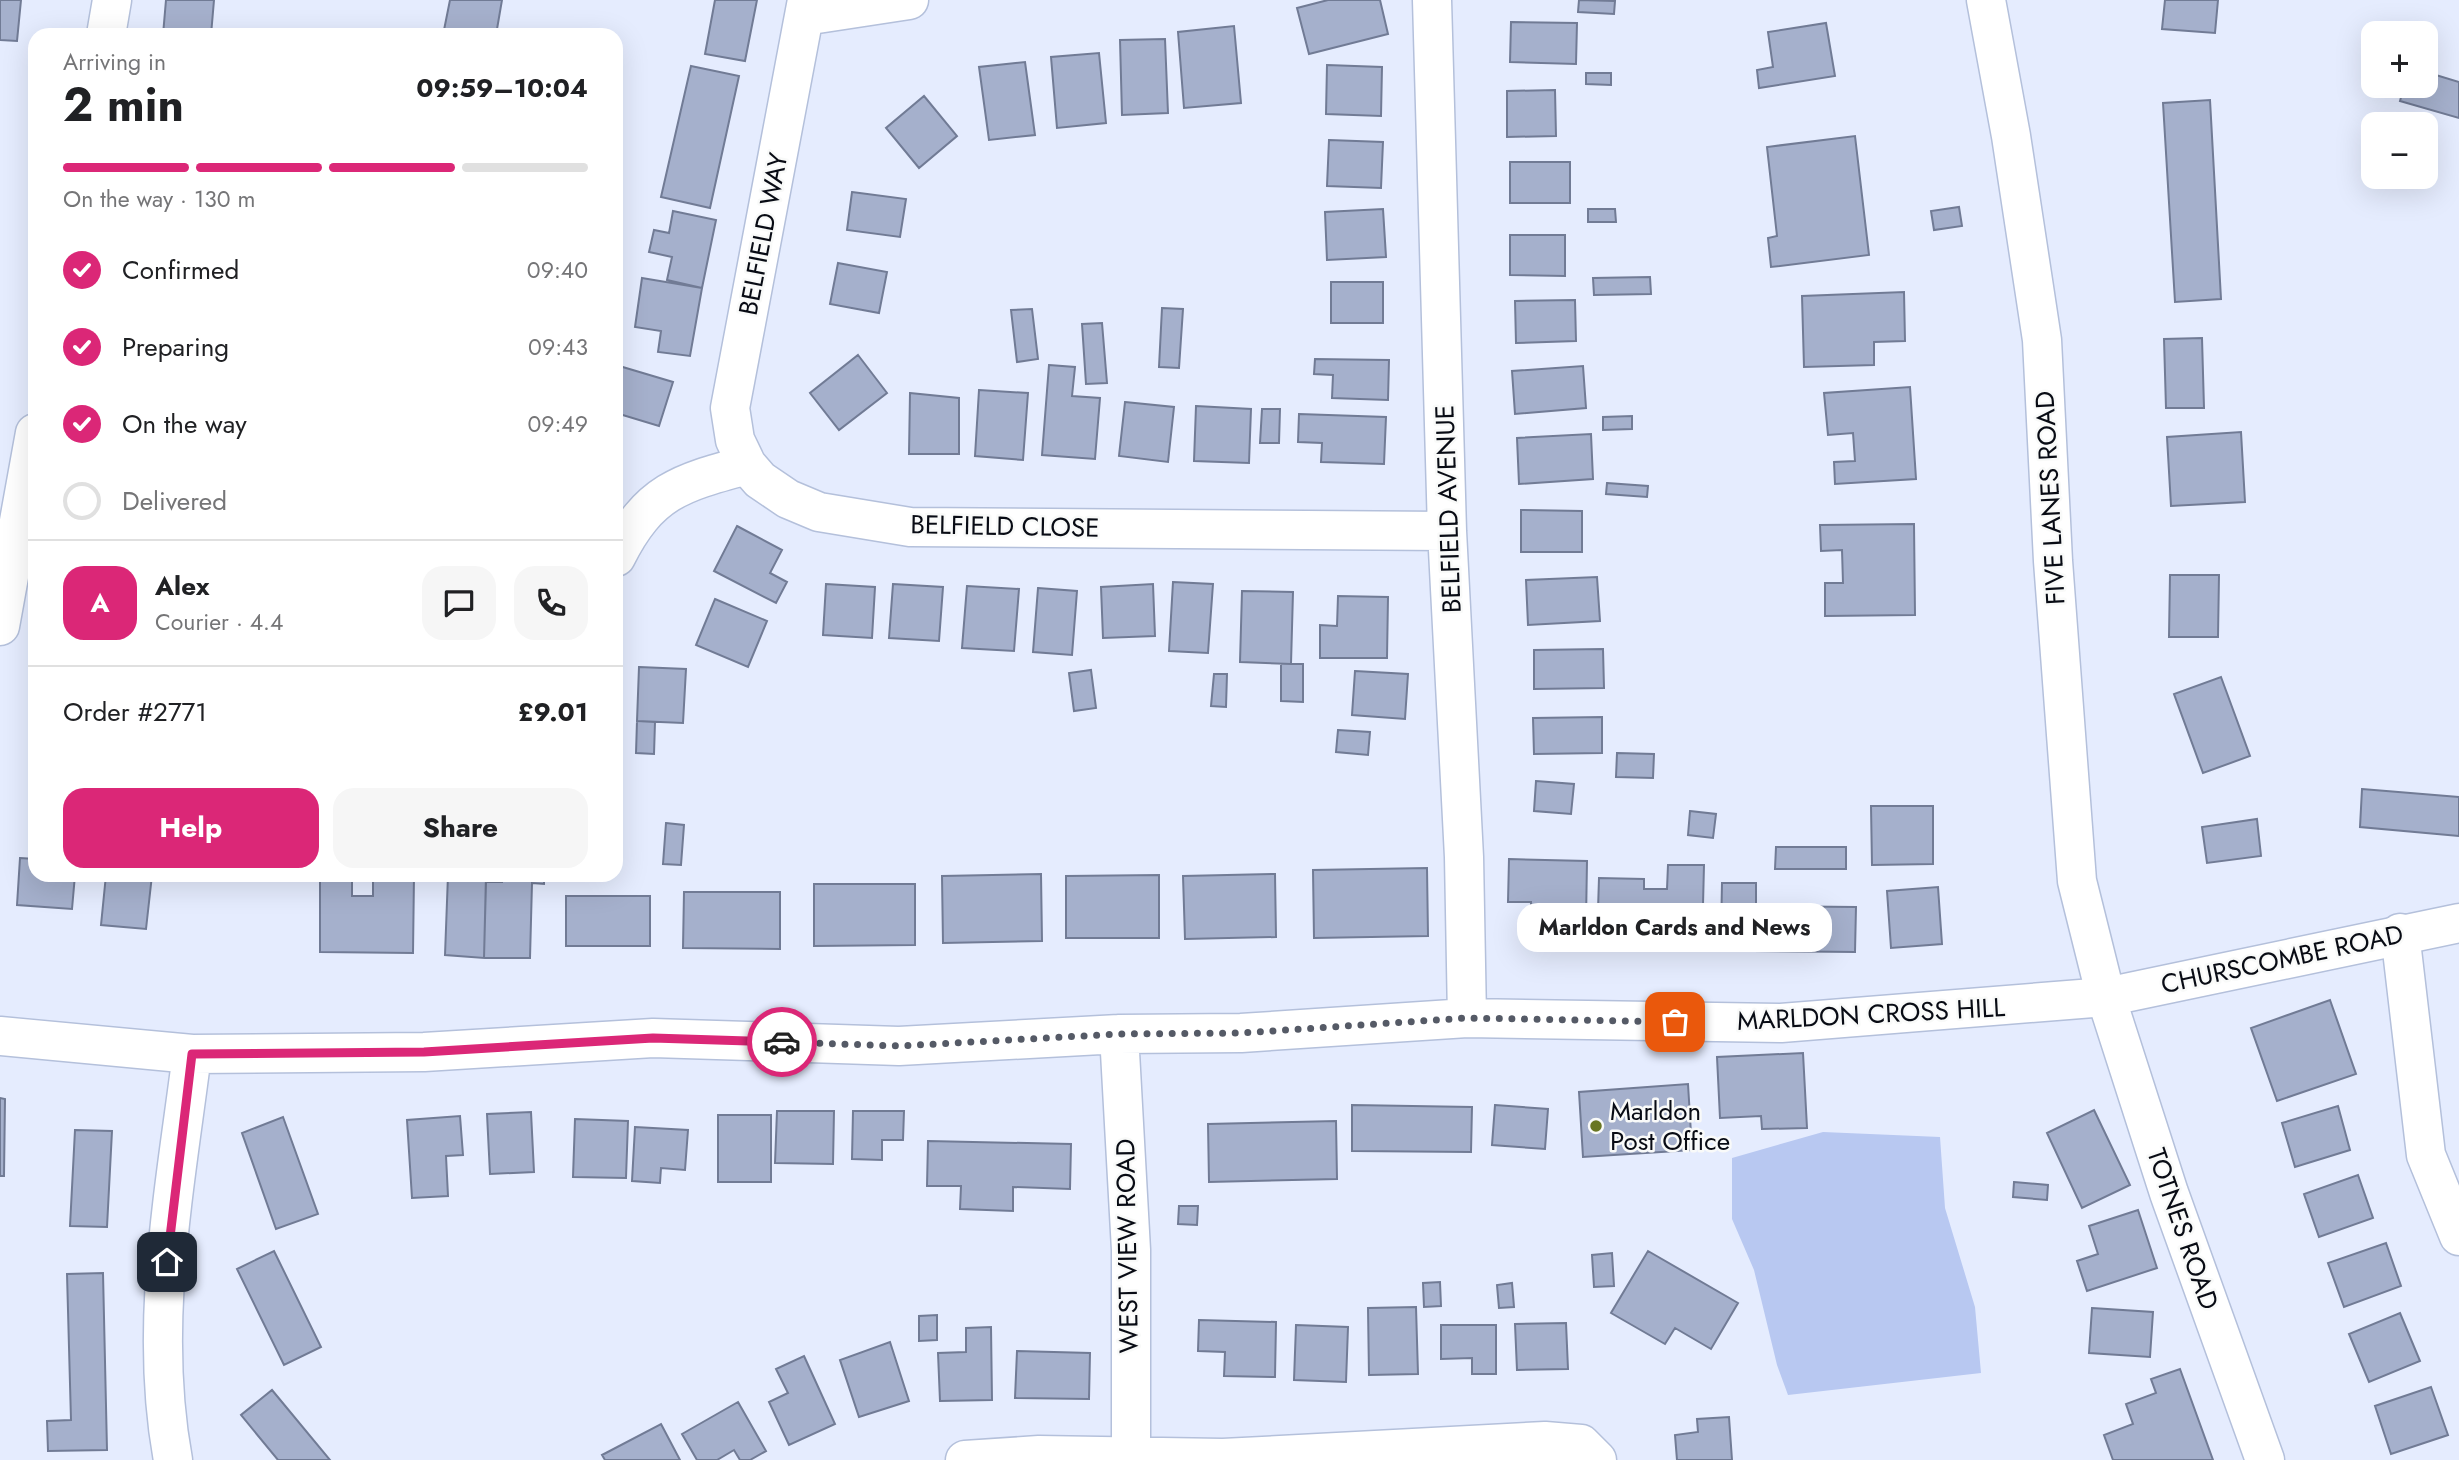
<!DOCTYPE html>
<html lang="en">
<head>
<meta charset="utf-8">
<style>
	:root { --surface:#fff; --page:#f6f6f6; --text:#202124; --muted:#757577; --line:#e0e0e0; --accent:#db2777 }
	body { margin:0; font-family:Jost,sans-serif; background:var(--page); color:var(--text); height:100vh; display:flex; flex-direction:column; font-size:26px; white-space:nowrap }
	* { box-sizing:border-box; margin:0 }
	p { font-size:23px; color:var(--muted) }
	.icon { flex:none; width:38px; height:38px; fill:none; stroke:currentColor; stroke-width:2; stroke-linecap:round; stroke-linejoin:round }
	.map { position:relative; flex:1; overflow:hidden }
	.drawer { position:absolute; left:28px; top:28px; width:595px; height:854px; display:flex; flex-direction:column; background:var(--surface); border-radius:21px; box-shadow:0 7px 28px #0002 }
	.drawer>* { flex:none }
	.controls { position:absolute; left:2361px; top:21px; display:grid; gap:14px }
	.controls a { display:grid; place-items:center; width:77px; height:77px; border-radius:14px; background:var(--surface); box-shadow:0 7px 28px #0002; font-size:35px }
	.pin { position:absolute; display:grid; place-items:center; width:60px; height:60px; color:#fff; margin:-30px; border-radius:14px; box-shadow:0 4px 10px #0006 }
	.courier { position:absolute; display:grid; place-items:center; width:70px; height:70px; margin:-35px; border:5px solid #db2777; border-radius:50%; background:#fff; color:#222; box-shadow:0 2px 9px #0007 }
	.bubble { position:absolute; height:49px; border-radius:21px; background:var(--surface); box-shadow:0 7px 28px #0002; font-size:23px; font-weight:700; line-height:49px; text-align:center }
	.head em { font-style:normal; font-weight:700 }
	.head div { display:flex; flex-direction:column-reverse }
	.head { display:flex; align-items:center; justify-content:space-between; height:119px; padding:0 35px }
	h1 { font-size:46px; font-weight:700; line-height:52px }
	.bar { display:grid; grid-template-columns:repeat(4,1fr); gap:10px 7px; align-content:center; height:84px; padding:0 35px }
	.bar i { height:9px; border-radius:5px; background:var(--line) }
	.bar .current { background:var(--accent) }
	.bar p { grid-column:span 4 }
	.line { display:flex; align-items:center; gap:18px; padding:0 35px; border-top:2px solid var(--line) }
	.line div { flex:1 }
	.round { display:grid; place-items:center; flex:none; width:74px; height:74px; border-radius:21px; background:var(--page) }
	ol { padding:0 35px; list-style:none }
	li { display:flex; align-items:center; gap:21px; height:77px }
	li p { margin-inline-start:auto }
	li .icon { padding:7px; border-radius:50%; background:var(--accent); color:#fff; stroke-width:4 }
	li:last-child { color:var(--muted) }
	li i { width:38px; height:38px; border:4px solid var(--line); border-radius:50% }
	.action { display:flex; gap:14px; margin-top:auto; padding:14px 35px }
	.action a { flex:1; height:80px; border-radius:21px; background:var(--accent); color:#fff; font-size:28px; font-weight:700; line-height:80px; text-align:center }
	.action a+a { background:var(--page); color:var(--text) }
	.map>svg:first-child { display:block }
	.green { fill:#b8c8f1 }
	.building { fill:#a5b0cc; stroke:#717b95; stroke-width:2 }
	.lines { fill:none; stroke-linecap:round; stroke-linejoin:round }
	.street-casing { stroke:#b4c0db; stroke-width:41 }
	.secondary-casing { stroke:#b4c0db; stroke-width:41 }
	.street { stroke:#fff; stroke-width:38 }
	.secondary { stroke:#fff; stroke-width:38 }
	.done { stroke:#555a66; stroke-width:7; stroke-dasharray:0 12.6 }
	.route { stroke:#db2777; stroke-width:9 }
	.poi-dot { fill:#697622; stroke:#f9faf9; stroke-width:2.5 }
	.labels { text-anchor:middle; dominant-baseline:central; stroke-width:5; stroke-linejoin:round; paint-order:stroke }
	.street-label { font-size:26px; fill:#080b14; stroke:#f9faf9 }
	.poi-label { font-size:26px; fill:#080b14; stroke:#f9faf9; text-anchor:start }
</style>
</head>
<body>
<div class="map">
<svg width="2459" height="1460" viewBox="0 0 2459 1460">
	<rect width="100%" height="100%" fill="#e5ecfe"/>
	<path class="green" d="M1823 1132 1940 1137 1945 1208 1975 1307 1981 1373 1788 1395 1777 1365 1754 1270 1732 1219V1158Z"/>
	<path class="building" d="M0 0H21L17 41 0 40Z
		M166 0H214L211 35H163Z
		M450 0H502L496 35H443Z
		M715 0H757L745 61 705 54Z
		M1328 0H1380L1388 34 1309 54 1297 8Z
		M1579 0 1615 1 1614 14 1578 12Z
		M2165 0H2218L2215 33 2162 29Z
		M1511 22 1577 23 1576 64 1510 62Z
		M1826 23 1835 76 1759 88 1757 70 1773 67 1768 32Z
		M1234 26 1241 103 1184 108 1178 32Z
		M1165 39 1168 113 1122 115 1120 40Z
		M1099 53 1106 123 1057 128 1051 57Z
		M1025 62 1035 135 989 140 979 67Z
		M1327 65 1382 67 1381 116 1326 114Z
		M691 66 739 76 710 208 661 197Z
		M2426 72 2459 82V118L2400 101 2404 86H2426Z
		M1586 73H1611V85L1586 84Z
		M1555 90 1556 136 1507 137V91Z
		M924 96 957 136 919 168 886 128Z
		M2210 100 2221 299 2175 302 2163 103Z
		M1855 136 1869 255 1771 267 1768 238 1777 236 1767 147Z
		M1329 140 1383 142 1381 188 1327 186Z
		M1510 162H1570V203H1510Z
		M852 192 906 199 900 237 847 230Z
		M1959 207 1962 226 1934 230 1931 211Z
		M1383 209 1386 257 1327 260 1325 212Z
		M1588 209H1615L1616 222H1588Z
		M673 211 716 220 702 288 667 280 672 257 649 252 654 230 669 233Z
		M1510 235H1565V276L1510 275Z
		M838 263 887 272 879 313 830 304Z
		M1650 277 1651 294 1594 295 1593 278Z
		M642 278 702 288 690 356 658 352 661 331 635 327Z
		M1331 282H1383V323H1331Z
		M1904 292 1905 341 1874 342V365L1804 367 1802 296Z
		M1575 300 1576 341 1516 343 1515 301Z
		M1162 308 1183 309 1179 368 1159 367Z
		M1032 309 1038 359 1017 362 1011 310Z
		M1102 323 1107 383 1086 384 1082 324Z
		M2202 338 2204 408H2166L2164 339Z
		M858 355 887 393 839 430 810 393Z
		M1315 359 1389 360 1388 400 1332 398 1333 375 1314 374Z
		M616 365 673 382 659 426 616 413Z
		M1049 365 1075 367 1072 396 1100 398 1095 459 1042 455Z
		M1583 366 1586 408 1515 414 1512 371Z
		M1910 387 1916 479 1835 484 1834 462 1855 461 1853 433 1828 435 1824 393Z
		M979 390 1028 393 1023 460 975 456Z
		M910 393 959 398V454H909Z
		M1125 402 1174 407 1168 462 1119 456Z
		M1196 406 1251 409 1249 463 1194 461Z
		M1262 409H1280L1279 443H1260Z
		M1299 414 1386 417 1384 464 1321 462 1322 443 1298 442Z
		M1632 416V429L1603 430V417Z
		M2241 432 2245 502 2171 506 2167 437Z
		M1591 434 1593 479 1519 484 1517 438Z
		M1607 483 1648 486 1647 497 1606 494Z
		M1521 510 1582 511V552H1521Z
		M1914 524 1915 615 1825 616V583H1843L1842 550 1821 551 1820 525Z
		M737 526 782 550 770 573 787 582 776 603 714 571Z
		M2170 575H2219L2218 637H2169Z
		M1597 577 1600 621 1528 625 1526 580Z
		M1173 582 1213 584 1208 653 1169 651Z
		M826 584 875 587 872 638 823 635Z
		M893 584 943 587 939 641 889 638Z
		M1153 584 1155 636 1103 638 1101 587Z
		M967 586 1019 589 1014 651 962 648Z
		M1038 588 1077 591 1072 655 1033 652Z
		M1242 591 1293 592 1291 664 1240 662Z
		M1338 596 1388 597 1387 658H1320V625L1337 626Z
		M715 599 767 621 748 667 696 645Z
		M1603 649 1604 688 1534 689V650Z
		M1281 664H1303V702L1281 701Z
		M639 667 686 669 683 723 637 721Z
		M1091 670 1096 708 1074 711 1069 673Z
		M1355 671 1408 674 1405 719 1352 715Z
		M1214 674H1227L1226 707 1211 706Z
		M2221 677 2250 756 2203 773 2174 694Z
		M1602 717V753L1534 754 1533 718Z
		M637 721 655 722 654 754 636 753Z
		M1338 730 1370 732 1368 755 1336 752Z
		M1617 753 1654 754 1653 778 1616 777Z
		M1536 781 1574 784 1571 814 1534 811Z
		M2362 789 2459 797V836L2360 827Z
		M1871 806H1933V864L1872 865Z
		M1690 811 1716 814 1713 838 1688 835Z
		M2257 819 2261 856 2207 863 2202 827Z
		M666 823 684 825 681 865 663 864Z
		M1776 847H1846V869H1775Z
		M20 858 35 859V875H75L72 909 17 905Z
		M1509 859 1587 861 1586 921H1575L1574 941 1530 940 1531 902H1508Z
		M1668 865H1704L1702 945 1597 942 1599 878 1644 879V889H1667Z
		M1427 868 1428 936 1314 938 1313 870Z
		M1041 874 1042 941 943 943 942 876Z
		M1275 874 1276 937 1185 939 1183 876Z
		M106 875H152L146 929 101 925Z
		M320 875H352V896H373V875H414L413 953 320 952Z
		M448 875H486L484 958 445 955Z
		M502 875H544V884L532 883 530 958H484L486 882H502Z
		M1159 875V938H1066V876Z
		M1722 883H1756V906L1856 907 1855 952 1754 951V934H1721Z
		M814 884H915V945L814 946Z
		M1938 887 1942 944 1891 948 1887 891Z
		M684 892H780V949L683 948Z
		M566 896H650V946H566Z
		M2330 1000 2356 1074 2277 1101 2251 1028Z
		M1803 1053 1807 1128 1762 1129 1761 1116 1720 1118 1717 1057Z
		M1688 1084 1692 1150 1583 1157 1579 1092Z
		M0 1098 5 1099 4 1176H0Z
		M1352 1105 1472 1107 1471 1152 1352 1151Z
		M1495 1105 1548 1109 1545 1149 1492 1145Z
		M2338 1106 2350 1150 2295 1167 2282 1123Z
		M2094 1110 2130 1185 2082 1208 2047 1133Z
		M777 1111H834L833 1164 775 1163Z
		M853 1111H904L903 1140H882V1160L852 1159Z
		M531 1112 534 1172 490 1174 487 1114Z
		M718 1115H771V1182H718Z
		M460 1116 463 1155 446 1156 448 1196 412 1198 407 1120Z
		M283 1117 318 1214 276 1229 242 1133Z
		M575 1119 628 1121 626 1178 573 1177Z
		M1336 1121 1337 1179 1209 1182 1208 1124Z
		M635 1127 688 1130 685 1170 661 1168 660 1183 632 1181Z
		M75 1130 112 1131 107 1227 70 1226Z
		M928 1141 1071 1144 1070 1189 1013 1187V1211L960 1209 961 1186H927Z
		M2358 1175 2373 1218 2319 1237 2304 1194Z
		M2014 1182 2048 1185 2047 1200 2013 1197Z
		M1179 1206H1198L1197 1225 1178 1224Z
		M2138 1210 2157 1268 2087 1291 2077 1261 2098 1254 2089 1226Z
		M2386 1243 2401 1286 2344 1307 2328 1263Z
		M274 1251 321 1347 284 1365 237 1269Z
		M1648 1251 1738 1303 1711 1349 1675 1328 1665 1344 1611 1313Z
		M1612 1253 1614 1286 1594 1287 1592 1255Z
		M103 1273 107 1450 48 1451 47 1421 71 1420 67 1274Z
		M1440 1282 1441 1306 1424 1307 1423 1283Z
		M1512 1283 1514 1307 1499 1308 1497 1285Z
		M1416 1307 1418 1374 1369 1375 1368 1308Z
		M2092 1308 2153 1312 2150 1357 2089 1353Z
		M2400 1313 2420 1361 2369 1382 2349 1334Z
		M937 1315V1340L919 1341V1316Z
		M1199 1320 1276 1322 1275 1377 1224 1376 1225 1352 1198 1351Z
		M1566 1323 1568 1369 1517 1370 1515 1324Z
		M1296 1325 1348 1327 1346 1382 1294 1380Z
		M1441 1325H1496V1374H1472V1358L1441 1359Z
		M991 1327 992 1400 940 1401 938 1353 966 1352V1328Z
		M890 1342 909 1401 859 1417 840 1360Z
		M1017 1351 1090 1353 1089 1399 1015 1398Z
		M804 1356 835 1424 789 1445 769 1402 788 1393 776 1369Z
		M2180 1369 2213 1460H2113L2104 1435 2133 1424 2126 1404 2156 1393 2151 1379Z
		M2431 1387 2448 1435 2391 1454 2375 1406Z
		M272 1390 330 1460H278L241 1415Z
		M738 1402 766 1451 750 1460H740L734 1450 717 1460H697L682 1434Z
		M1729 1417 1732 1460H1677L1675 1435 1698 1432 1697 1419Z
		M661 1424 680 1460H605L602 1455Z"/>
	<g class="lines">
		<g class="street-casing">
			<path id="street" d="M1432 0 1447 531 1464 857 1467 1018
				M804 16 909 0
				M106 35 112 0
				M747 465 735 440 730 408 807 0
				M616 557C649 491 680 483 747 465L760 480 788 499 819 512 910 527 1447 531
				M0 626 35 433
				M2400 933 2426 1155 2459 1236
				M1119 1034 1131 1250V1458
				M0 1036 192 1054 424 1052 653 1038 899 1046 1119 1034 1241 1033 1467 1018 1781 1023 2106 997
				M173 1460C148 1326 175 1188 192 1054
				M965 1460 1039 1455 1223 1458 1545 1441 1581 1444 1597 1460"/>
		</g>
		<g class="secondary-casing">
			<path id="secondary" d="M1986 0 2011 136 2042 340 2053 561 2077 881 2106 997 2169 1193 2265 1460
				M2106 997 2459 923"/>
		</g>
		<use href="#street" class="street"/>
		<use href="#secondary" class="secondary"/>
	</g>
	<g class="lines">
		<path class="done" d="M782 1042 899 1046 1119 1034 1241 1033 1467 1018 1675 1022"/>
		<path class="route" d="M167 1262 192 1054 424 1052 653 1038 782 1042"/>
	</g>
	<circle class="poi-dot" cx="1596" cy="1126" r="7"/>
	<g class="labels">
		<g class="street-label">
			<text transform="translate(763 234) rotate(-79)">BELFIELD WAY</text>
			<text transform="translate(2050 498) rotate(-93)">FIVE LANES ROAD</text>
			<text transform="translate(1448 509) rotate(-92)">BELFIELD AVENUE</text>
			<text transform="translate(1005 526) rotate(1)">BELFIELD CLOSE</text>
			<text transform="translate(2282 959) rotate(-12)">CHURSCOMBE ROAD</text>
			<text transform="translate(1871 1014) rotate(-3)">MARLDON CROSS HILL</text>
			<text transform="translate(2183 1229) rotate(71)">TOTNES ROAD</text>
			<text transform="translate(1127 1246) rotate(-91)">WEST VIEW ROAD</text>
		</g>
		<g class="poi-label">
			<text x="1610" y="1111">Marldon<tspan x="1610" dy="30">Post Office</tspan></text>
		</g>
	</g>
</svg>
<div class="controls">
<a>+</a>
<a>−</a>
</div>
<div class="pin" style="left:1675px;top:1022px;background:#ea580c"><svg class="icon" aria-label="bag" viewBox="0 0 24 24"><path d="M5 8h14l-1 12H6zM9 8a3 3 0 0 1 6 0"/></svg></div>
<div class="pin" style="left:167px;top:1262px;background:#1f2937"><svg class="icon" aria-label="home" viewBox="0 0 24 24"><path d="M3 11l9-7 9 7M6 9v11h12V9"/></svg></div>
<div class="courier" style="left:782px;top:1042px"><svg class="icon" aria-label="car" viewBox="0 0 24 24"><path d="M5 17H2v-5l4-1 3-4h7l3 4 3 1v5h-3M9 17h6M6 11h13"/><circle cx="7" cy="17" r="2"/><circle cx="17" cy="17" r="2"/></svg></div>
<div class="bubble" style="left:1517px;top:903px;width:315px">Marldon Cards and News</div>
<section class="drawer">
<div class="head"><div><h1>2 min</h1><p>Arriving in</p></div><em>09:59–10:04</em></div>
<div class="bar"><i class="current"></i><i class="current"></i><i class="current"></i><i></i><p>On the way · 130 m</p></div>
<ol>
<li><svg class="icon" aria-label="check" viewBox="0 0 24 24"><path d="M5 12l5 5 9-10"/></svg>Confirmed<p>09:40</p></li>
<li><svg class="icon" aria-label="check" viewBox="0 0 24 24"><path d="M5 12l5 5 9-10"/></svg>Preparing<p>09:43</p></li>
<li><svg class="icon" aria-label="check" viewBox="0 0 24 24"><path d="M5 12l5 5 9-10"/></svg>On the way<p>09:49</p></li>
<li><i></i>Delivered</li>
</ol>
<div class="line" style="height:126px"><b class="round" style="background:var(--accent);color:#fff">A</b><div><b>Alex</b><p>Courier · 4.4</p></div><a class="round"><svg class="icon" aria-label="chat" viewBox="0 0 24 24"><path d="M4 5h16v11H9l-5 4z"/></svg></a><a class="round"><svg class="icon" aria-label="phone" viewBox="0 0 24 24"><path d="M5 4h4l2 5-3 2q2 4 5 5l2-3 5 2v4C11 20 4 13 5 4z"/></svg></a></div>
<div class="line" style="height:91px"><div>Order #2771</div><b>£9.01</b></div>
<div class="action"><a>Help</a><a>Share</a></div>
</section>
</div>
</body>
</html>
